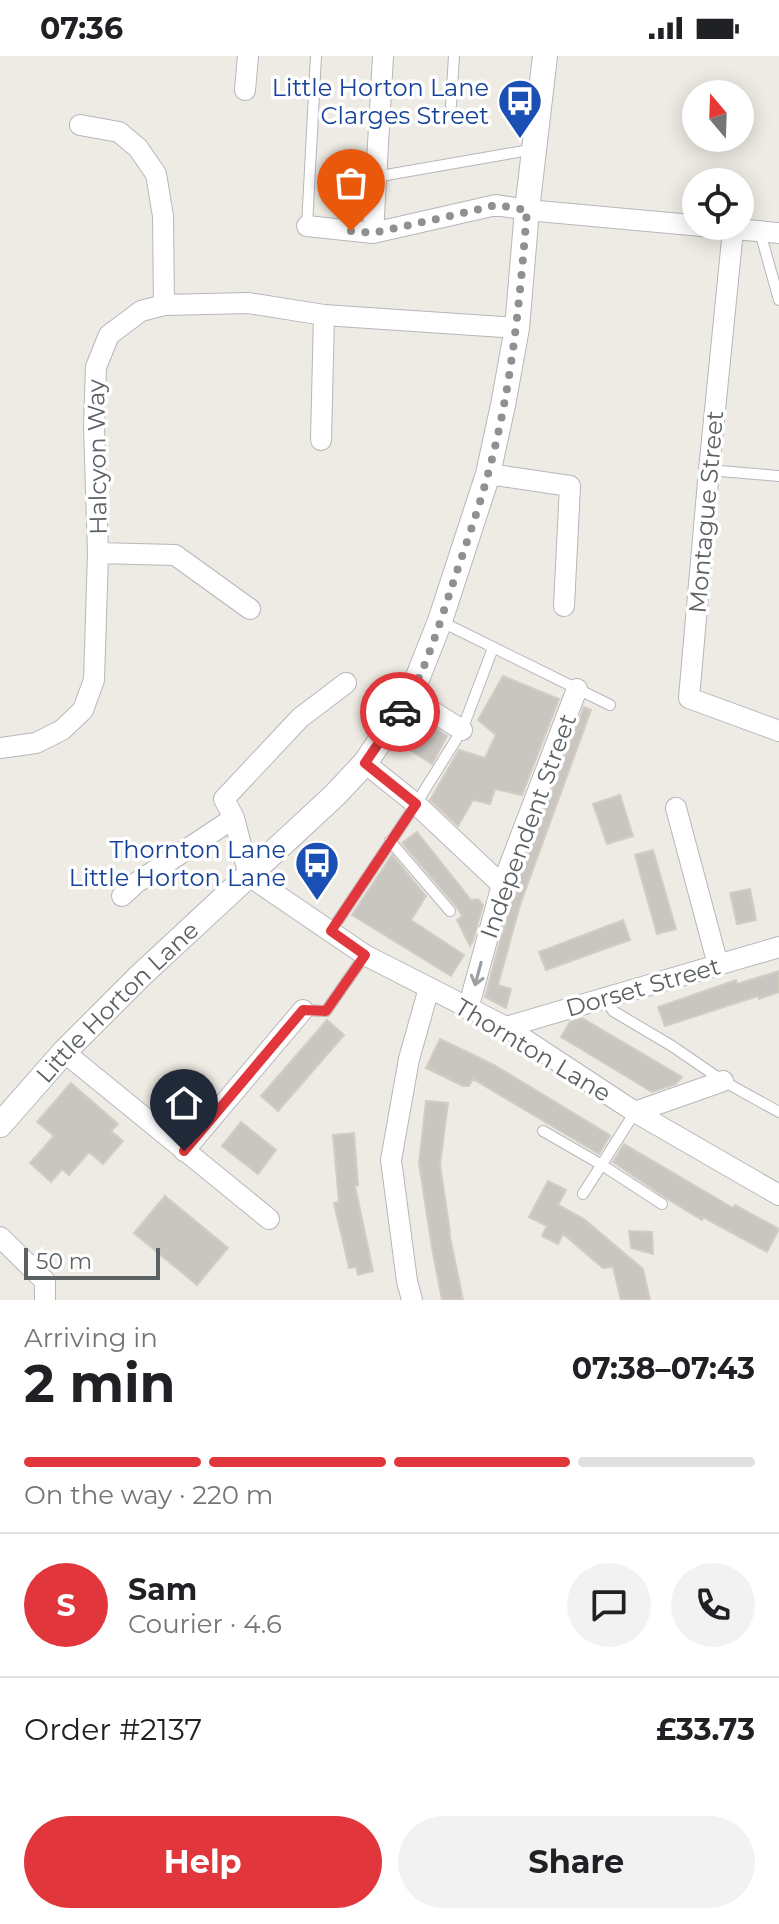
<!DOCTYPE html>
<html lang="en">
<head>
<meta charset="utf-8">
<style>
	:root { --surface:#fff; --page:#f2f2f2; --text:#202124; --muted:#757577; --line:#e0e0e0; --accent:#e1373c }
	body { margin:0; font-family:Montserrat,sans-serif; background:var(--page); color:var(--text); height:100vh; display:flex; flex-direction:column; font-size:30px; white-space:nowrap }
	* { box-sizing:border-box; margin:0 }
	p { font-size:26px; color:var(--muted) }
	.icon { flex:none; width:44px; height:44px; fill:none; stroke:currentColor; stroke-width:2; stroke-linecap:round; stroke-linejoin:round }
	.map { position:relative; height:1244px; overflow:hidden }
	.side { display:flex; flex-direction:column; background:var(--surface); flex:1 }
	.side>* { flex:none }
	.needle { width:52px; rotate:341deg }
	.controls { position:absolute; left:682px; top:24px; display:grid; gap:16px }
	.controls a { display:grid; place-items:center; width:72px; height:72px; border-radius:50%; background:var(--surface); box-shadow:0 4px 20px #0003; font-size:40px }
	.scale { position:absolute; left:24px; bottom:20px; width:136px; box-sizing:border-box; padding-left:8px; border:4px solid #5c6164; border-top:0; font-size:22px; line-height:28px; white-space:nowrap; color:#5c6164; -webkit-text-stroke:6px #fff; paint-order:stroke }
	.pin { position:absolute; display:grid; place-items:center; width:68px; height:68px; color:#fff; margin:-82px -34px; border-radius:50% 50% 50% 0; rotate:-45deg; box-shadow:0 0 8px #0007 }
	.pin .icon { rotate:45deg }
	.courier { position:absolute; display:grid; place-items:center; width:80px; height:80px; margin:-40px; border:6px solid #e1373c; border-radius:50%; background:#fff; color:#222; box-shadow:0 2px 10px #0007 }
	.overview em { font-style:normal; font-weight:700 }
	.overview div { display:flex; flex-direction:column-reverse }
	.overview { display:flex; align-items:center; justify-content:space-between; height:136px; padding:0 24px }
	h1 { font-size:52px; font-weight:700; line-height:60px }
	.bar { display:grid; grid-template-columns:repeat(4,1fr); gap:12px 8px; align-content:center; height:96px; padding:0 24px }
	.bar i { height:10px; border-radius:6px; background:var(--line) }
	.bar .selected { background:var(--accent) }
	.bar p { grid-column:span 4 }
	.line { display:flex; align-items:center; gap:20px; padding:0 24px; border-top:2px solid var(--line) }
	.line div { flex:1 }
	.round { display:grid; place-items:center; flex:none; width:84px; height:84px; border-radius:42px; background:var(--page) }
	.primary-button { display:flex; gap:16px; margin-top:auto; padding:16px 24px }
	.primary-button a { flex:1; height:92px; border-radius:48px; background:var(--accent); color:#fff; font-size:32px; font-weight:700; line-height:92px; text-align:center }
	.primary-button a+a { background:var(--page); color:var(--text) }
	.status { display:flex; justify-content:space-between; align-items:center; height:56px; padding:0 40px; background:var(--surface); direction:ltr }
	.status svg { height:22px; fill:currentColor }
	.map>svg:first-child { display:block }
	.building { fill:#c9c6c1; stroke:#d3ccc3; stroke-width:2 }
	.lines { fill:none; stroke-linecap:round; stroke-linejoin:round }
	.service-casing { stroke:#b5b7bb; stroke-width:12 }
	.minor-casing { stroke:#b5b7bb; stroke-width:22 }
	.tertiary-casing { stroke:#b5b7bb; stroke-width:26 }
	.service { stroke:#fff; stroke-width:10 }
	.minor { stroke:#fff; stroke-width:20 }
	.tertiary { stroke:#fff; stroke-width:24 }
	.oneway { stroke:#9da0a2 }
	.done { stroke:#8f9191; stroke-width:8; stroke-dasharray:0 14.4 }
	.route { stroke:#e1373c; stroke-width:10 }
	.labels { text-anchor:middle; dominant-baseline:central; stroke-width:7; stroke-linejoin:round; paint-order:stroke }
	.transit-label { font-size:24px; fill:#164399; stroke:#fff; text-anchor:end }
	.street-label { font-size:24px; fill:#5c6164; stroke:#fff }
</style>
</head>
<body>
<div class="status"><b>07:36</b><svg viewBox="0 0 49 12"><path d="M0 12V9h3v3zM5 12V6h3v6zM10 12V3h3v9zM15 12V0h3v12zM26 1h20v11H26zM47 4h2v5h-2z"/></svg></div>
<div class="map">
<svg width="779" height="1244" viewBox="0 0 779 1244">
	<rect width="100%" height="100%" fill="#eeebe4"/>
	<path class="building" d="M503 620 559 643 522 739 495 733 490 748 473 744 458 770 430 744 459 694 485 702 496 679 478 664Z
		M584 651 591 654 520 849 498 929 511 933 506 952 485 941 514 833Z
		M424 665 447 680 432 708 407 692Z
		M620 739 633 780 607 788 593 748Z
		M417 776 471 844 478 843 483 849 473 885 470 890 457 864 462 860 456 850 402 787Z
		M653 794 676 873 657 878 635 799Z
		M392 799 426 840 411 864 464 899 451 920 352 859Z
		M750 833 756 864 737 868 730 837Z
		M623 864 630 884 546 914 539 896Z
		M779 915V936L759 943 758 940 665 970 658 951 736 924 737 928Z
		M582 962 682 1021 676 1028 652 1036 561 981 570 966Z
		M327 964 344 979 278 1055 261 1040Z
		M440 983 494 1009 608 1078 610 1080 599 1098 473 1023 469 1030H463L426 1012Z
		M71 1027 118 1068 111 1075 123 1085 103 1108 89 1096 69 1119 62 1113 51 1126 30 1107 54 1080 37 1066Z
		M426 1045 448 1047 440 1109 450 1176H449L463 1244H442L432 1192 419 1107Z
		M241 1066 276 1094 258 1118 222 1090Z
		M354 1077 358 1129 355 1130 373 1215 358 1219 356 1211 349 1212 334 1147 339 1146 333 1079Z
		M624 1088 733 1152 735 1149 779 1173 767 1196 703 1161 702 1164 669 1144 613 1106Z
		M548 1125 566 1134 558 1149 584 1163 643 1213 650 1244H621L613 1211 603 1212 563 1178 558 1188 542 1180 547 1170 529 1161Z
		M165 1140 228 1192 197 1229 134 1177Z
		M629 1175 652 1176 653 1198 631 1192Z"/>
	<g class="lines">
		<g class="service-casing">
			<path id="service" d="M451 49 454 0
				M375 121 535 93
				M307 170 316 0
				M760 176 779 244
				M709 414 779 420
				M440 565 610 649
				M390 785 450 855
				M331 875 416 748 462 674 493 592
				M605 942 613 955 672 990 723 1025 779 1056
				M303 954 326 955 365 899
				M543 1075 602 1109 662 1148
				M583 1138 635 1056"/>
		</g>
		<g class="minor-casing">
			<path id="minor" d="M245 34 248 0
				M80 69 119 76 138 92 156 118 163 160 164 249
				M307 170 373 177 496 149 527 154 779 177
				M733 174 709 414 689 642 779 675
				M373 177 383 0
				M321 384 324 259
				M488 418 570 430 564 550
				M98 497 175 499 250 553
				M346 627 300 662 224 743 234 762 249 820 365 899 506 971 635 1056 779 1139
				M410 641 462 674
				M0 692 36 687 62 674 83 654 94 624 98 497 94 370 96 311 109 279 141 255 164 249 248 247 324 259 517 272
				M365 707 416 748 502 829
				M676 752 718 909
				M122 840 136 827 234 762
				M468 953 502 829 577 633
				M506 971 779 891
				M64 996 269 1163
				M635 1056 723 1025
				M184 1095 303 954
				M0 1181 45 1225V1244
				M412 1244 407 1225 391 1104 409 1003 429 932"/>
		</g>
		<g class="tertiary-casing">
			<g id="tertiary">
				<path id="s1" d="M0 1069 64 996 140 920 335 739 365 707 410 641 440 565 488 418 503 349 517 272 527 154 545 0"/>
			</g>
		</g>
		<use href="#service" class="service"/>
		<use href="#minor" class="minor"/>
		<use href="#tertiary" class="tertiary"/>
	</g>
	<defs><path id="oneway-shaft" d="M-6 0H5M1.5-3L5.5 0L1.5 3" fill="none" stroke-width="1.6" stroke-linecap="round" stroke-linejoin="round" transform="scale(2)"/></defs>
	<use class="oneway" href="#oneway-shaft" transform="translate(478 918) rotate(105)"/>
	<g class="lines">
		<path class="done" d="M351 175 373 177 455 159 496 149 527 154C520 242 512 332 488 418 478 455 465 491 453 527 439 569 424 621 400 656"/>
		<path class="route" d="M184 1095 303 954 326 955 365 899 331 875 416 748 365 707 400 656"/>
	</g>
	<defs>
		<g id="bus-pin" transform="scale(2.3)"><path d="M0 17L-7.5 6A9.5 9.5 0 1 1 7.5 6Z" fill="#1a4fb4" stroke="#fff"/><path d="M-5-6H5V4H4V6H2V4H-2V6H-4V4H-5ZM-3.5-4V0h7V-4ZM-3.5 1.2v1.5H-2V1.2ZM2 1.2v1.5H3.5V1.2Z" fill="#fff"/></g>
	</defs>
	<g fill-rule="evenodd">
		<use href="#bus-pin" x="520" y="45"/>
		<use href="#bus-pin" x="317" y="807"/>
	</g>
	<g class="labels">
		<g class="transit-label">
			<text x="489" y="31">Little Horton Lane<tspan x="489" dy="28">Clarges Street</tspan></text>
			<text x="286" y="793">Thornton Lane<tspan x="286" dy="28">Little Horton Lane</tspan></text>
		</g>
		<g class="street-label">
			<text transform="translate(97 401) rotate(-91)">Halcyon Way</text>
			<text transform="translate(706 456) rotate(-85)">Montague Street</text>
			<text transform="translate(528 770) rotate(-70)">Independent Street</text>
			<text transform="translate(643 931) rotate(-16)">Dorset Street</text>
			<text stroke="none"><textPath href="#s1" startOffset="170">Little Horton Lane</textPath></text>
			<text transform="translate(533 994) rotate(31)">Thornton Lane</text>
		</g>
	</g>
</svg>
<div class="controls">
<a><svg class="needle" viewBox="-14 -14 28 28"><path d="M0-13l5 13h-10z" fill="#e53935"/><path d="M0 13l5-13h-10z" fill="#757577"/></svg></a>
<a><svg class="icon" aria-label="locate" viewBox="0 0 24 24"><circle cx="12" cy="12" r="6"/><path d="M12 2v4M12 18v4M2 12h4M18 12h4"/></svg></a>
</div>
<div class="scale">50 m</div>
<div class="pin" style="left:351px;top:175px;background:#ea580c"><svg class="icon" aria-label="bag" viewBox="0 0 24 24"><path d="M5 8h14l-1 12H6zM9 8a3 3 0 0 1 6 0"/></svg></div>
<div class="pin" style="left:184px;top:1095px;background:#1f2937"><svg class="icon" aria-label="home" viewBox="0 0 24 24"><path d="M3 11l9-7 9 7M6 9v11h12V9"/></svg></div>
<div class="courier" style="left:400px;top:656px"><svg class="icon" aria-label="car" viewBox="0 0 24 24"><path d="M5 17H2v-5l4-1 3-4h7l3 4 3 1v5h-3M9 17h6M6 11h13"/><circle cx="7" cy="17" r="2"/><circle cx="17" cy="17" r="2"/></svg></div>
</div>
<section class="side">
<div class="overview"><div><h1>2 min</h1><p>Arriving in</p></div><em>07:38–07:43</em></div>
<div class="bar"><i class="selected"></i><i class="selected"></i><i class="selected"></i><i></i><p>On the way · 220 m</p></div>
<div class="line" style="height:144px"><b class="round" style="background:var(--accent);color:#fff">S</b><div><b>Sam</b><p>Courier · 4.6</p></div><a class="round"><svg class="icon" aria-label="chat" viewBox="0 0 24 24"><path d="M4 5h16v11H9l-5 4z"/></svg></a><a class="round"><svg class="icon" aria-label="phone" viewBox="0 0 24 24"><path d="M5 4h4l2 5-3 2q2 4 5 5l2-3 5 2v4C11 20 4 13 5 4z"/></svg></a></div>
<div class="line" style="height:104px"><div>Order #2137</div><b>£33.73</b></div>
<div class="primary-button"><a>Help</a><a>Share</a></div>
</section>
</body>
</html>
